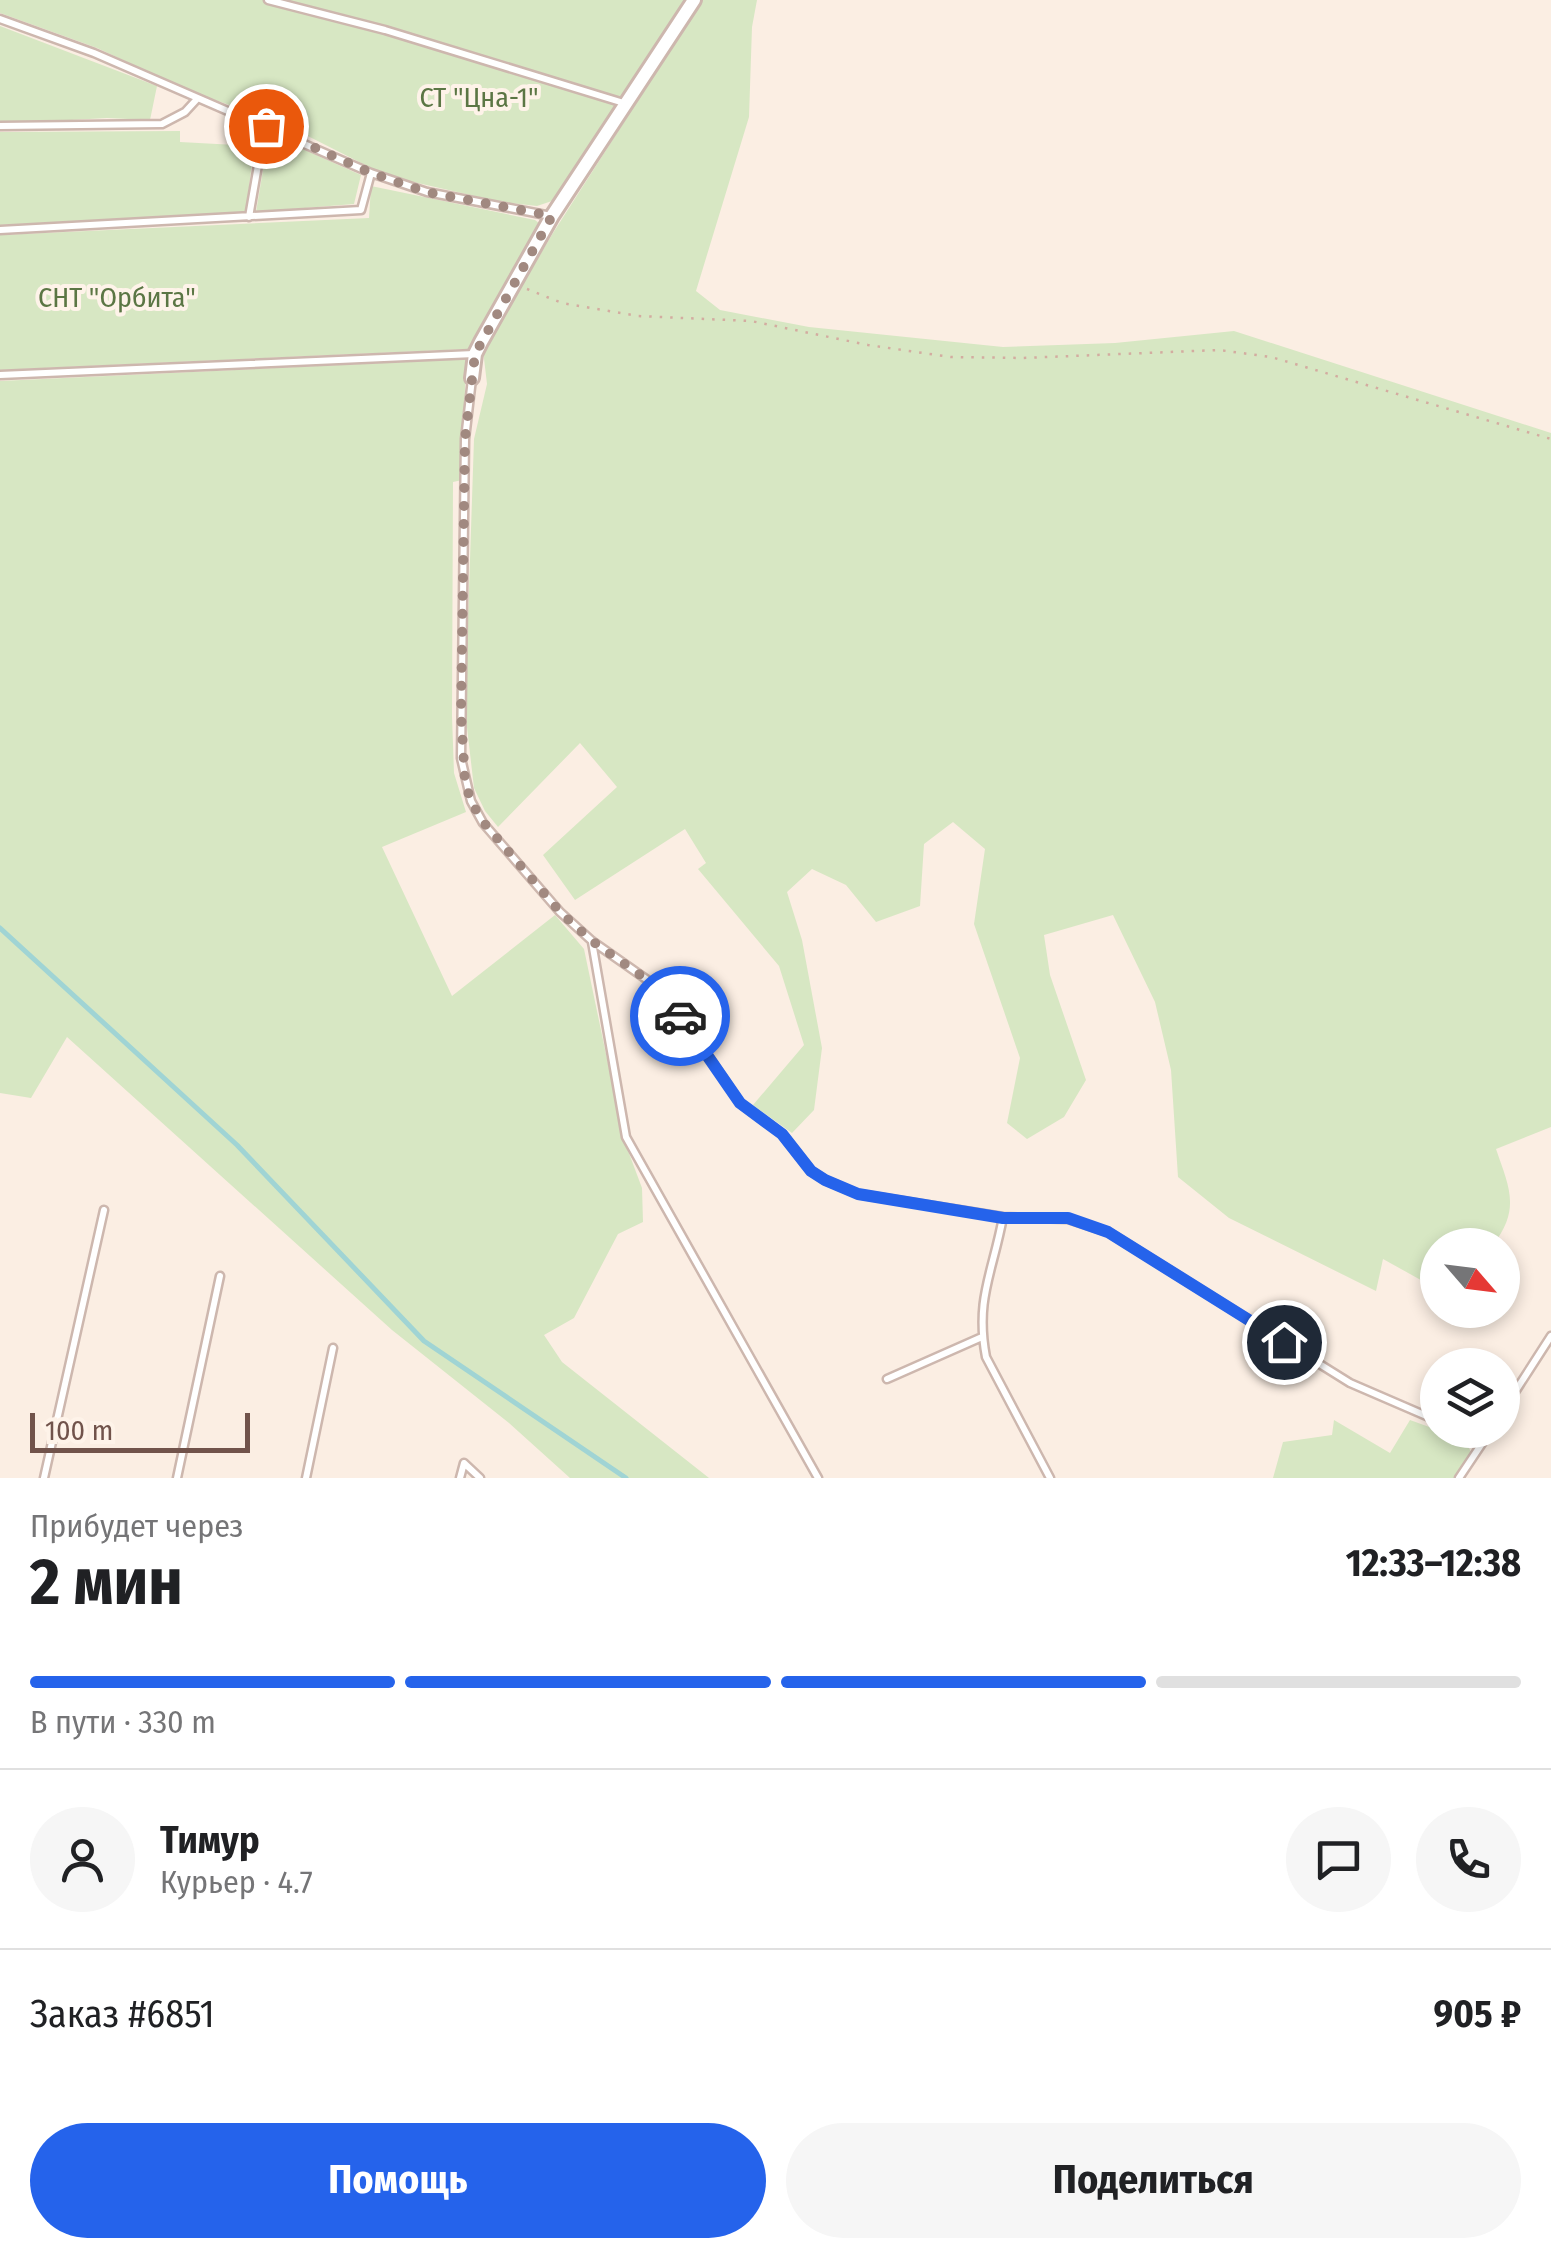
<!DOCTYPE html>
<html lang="ru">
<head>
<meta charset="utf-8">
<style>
	:root { --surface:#fff; --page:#f6f6f6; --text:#202124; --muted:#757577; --line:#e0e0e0; --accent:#2563eb }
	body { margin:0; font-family:"Fira Sans Condensed",sans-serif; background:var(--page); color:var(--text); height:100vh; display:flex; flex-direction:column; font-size:38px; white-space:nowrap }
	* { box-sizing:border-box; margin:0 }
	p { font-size:32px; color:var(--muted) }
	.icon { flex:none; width:55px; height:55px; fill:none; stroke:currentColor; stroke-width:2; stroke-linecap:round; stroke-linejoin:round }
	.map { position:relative; height:1478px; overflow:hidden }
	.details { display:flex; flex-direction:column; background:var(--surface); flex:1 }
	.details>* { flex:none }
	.needle { width:65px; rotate:118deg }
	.tools { position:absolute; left:1420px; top:1228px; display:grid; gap:20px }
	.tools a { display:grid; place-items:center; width:100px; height:100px; border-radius:50%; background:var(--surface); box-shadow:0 5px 15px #0003; font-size:50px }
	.scale { position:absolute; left:30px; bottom:25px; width:220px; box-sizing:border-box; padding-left:10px; border:5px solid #71534b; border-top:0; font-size:28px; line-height:35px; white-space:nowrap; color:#71534b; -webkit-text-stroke:8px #fef3e9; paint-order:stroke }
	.pin { position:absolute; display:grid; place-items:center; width:85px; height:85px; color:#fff; margin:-42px; border:5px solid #fff; border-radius:50%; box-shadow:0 2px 10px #0007 }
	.courier { position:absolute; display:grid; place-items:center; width:100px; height:100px; margin:-50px; border:8px solid #2563eb; border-radius:50%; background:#fff; color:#222; box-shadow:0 2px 12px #0007 }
	.headline em { font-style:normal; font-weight:700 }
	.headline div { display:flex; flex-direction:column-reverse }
	.headline { display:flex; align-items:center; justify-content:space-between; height:170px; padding:0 30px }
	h1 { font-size:65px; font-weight:700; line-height:75px }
	.bar { display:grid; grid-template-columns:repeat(4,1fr); gap:15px 10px; align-content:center; height:120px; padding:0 30px }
	.bar i { height:12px; border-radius:8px; background:var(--line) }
	.bar .active { background:var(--accent) }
	.bar p { grid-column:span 4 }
	.line { display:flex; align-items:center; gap:25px; padding:0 30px; border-top:2px solid var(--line) }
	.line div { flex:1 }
	.round { display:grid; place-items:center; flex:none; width:105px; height:105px; border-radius:52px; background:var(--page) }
	.cta { display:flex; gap:20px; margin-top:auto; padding:20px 30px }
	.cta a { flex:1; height:115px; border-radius:60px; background:var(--accent); color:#fff; font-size:40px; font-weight:700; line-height:115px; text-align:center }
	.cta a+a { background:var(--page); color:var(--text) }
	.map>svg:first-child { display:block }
	.green { fill:#d7e7c3 }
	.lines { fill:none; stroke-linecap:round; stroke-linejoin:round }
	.stream { stroke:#a0d4d4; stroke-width:5 }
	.service-casing { stroke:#cdb7ae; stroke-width:11 }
	.minor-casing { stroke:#cdb7ae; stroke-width:18 }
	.path { stroke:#d3aca0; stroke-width:2.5; stroke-dasharray:2.5 8; stroke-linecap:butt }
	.service { stroke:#fff; stroke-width:6 }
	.minor { stroke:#fff; stroke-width:12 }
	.done { stroke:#a18980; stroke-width:10; stroke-dasharray:0 18 }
	.route { stroke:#2563eb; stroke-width:12 }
	.labels { text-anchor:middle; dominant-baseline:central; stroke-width:8; stroke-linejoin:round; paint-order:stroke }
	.park-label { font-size:28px; fill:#5b7644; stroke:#fef3e9 }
</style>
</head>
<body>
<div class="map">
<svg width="1551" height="1478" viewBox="0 0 1551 1478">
	<rect width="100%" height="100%" fill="#fbeee3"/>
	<path class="green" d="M0 0H684L564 190 555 200 537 206 501 202 387 176 284 124 192 92 97 48 0 13Z
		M702 0H757L752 27 749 117 696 291 720 310 809 327 1003 347 1115 343 1234 331 1551 433V1127L1496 1149C1509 1187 1521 1209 1493 1245H1438L1437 1289 1383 1259 1376 1291 1229 1218 1178 1177 1171 1070 1155 1002 1113 915 1044 935 1050 975 1086 1080 1064 1117 1027 1139 1007 1123 1020 1058 974 924 985 849 953 822 924 844 920 906 876 922 846 885 812 869 787 892 802 940 822 1048 814 1110 792 1133 753 1105 804 1045 779 966 698 869 706 863 685 829 575 900 543 855 617 787 580 743 498 827 485 811 474 788 465 710 474 439 487 384 483 350 553 233Z
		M0 26 157 86 150 120 107 118 0 124Z
		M180 131V142L254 146 246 212 0 225V132Z
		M269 134 361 175 354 204 256 212Z
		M371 186 535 220 540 224 472 346 468 349 0 370V235L369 218Z
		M466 359 462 480 453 482 452 716 454 773 466 812 382 847 452 996 555 915 584 949 624 1140 642 1188 643 1222 618 1234 574 1318 544 1335 562 1362 709 1478H570L509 1423 392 1330 67 1037 31 1098 0 1093V381Z
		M1334 1420 1390 1453 1410 1420 1465 1440 1471 1452 1454 1478H1273L1283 1442 1332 1435Z"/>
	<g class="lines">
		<path class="stream" d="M0 928 237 1145 424 1341 626 1478"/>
		<g class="service-casing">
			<path id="service" d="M268 0 385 30 627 104
				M0 19 94 53 371 173 427 192 551 216
				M0 126 162 124 185 112 197 99
				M249 217 265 125
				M0 230 361 210 371 173
				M0 375 474 354
				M472 379 465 439 461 758 471 801 483 823 560 912 592 941 656 986 671 1001 740 1103 782 1134 811 1171 825 1180 858 1194 1003 1217 1068 1219 1108 1232 1350 1383 1438 1421
				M592 942 626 1137 818 1478
				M1003 1217C993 1272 975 1299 986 1357L1050 1478
				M887 1379 982 1337
				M1502 1412 1551 1336
				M1458 1430 1483 1441
				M44 1478 104 1210
				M177 1478 220 1276
				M306 1478 333 1348
				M460 1478 464 1463 480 1478
				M1459 1478 1491 1430"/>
		</g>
		<g class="minor-casing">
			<path id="minor" d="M472 378 475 354 481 342 552 216 694 0"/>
		</g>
		<path class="path" d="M527 289 562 303 638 316 751 321 868 345 951 357 1023 358 1219 350 1271 357 1551 439"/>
		<use href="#service" class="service"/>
		<use href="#minor" class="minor"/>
	</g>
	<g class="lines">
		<path class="done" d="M266 126 371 173 426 192 552 216 475 354 465 439 461 714 465 781 471 802 484 823 560 912 592 941 656 986 680 1016"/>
		<path class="route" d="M680 1016 740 1103 782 1134 811 1171 825 1180 858 1194 1003 1218H1068L1108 1232 1284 1342"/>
	</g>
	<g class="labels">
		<g class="park-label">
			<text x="479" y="97">СТ "Цна-1"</text>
			<text x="117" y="297">CНТ "Орбита"</text>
		</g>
	</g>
</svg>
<div class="tools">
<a><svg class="needle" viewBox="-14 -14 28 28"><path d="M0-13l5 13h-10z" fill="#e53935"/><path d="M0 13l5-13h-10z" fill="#757577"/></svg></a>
<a><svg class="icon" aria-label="layers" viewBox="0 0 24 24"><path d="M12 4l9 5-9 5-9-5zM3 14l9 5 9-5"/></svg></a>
</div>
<div class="scale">100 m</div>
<div class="pin" style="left:266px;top:126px;background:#ea580c"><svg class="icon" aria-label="bag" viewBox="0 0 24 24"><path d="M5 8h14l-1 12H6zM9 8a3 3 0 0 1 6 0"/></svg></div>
<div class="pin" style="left:1284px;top:1342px;background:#1f2937"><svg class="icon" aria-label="home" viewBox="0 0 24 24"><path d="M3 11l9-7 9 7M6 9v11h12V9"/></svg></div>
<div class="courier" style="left:680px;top:1016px"><svg class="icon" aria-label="car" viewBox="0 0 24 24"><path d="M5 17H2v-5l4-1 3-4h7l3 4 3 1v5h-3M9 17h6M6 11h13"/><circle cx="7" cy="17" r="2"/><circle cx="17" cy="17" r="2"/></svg></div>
</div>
<section class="details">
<div class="headline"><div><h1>2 мин</h1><p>Прибудет через</p></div><em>12:33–12:38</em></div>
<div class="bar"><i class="active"></i><i class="active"></i><i class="active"></i><i></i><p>В пути · 330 m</p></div>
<div class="line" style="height:180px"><a class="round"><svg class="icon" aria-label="person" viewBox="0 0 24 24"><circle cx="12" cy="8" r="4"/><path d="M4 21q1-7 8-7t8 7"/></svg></a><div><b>Тимур</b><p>Курьер · 4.7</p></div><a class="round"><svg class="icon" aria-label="chat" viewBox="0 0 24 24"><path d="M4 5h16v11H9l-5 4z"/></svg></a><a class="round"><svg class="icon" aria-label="phone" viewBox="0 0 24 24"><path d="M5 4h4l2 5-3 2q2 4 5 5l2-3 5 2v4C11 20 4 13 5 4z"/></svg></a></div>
<div class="line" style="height:130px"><div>Заказ #6851</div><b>905 ₽</b></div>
<div class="cta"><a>Помощь</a><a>Поделиться</a></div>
</section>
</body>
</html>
